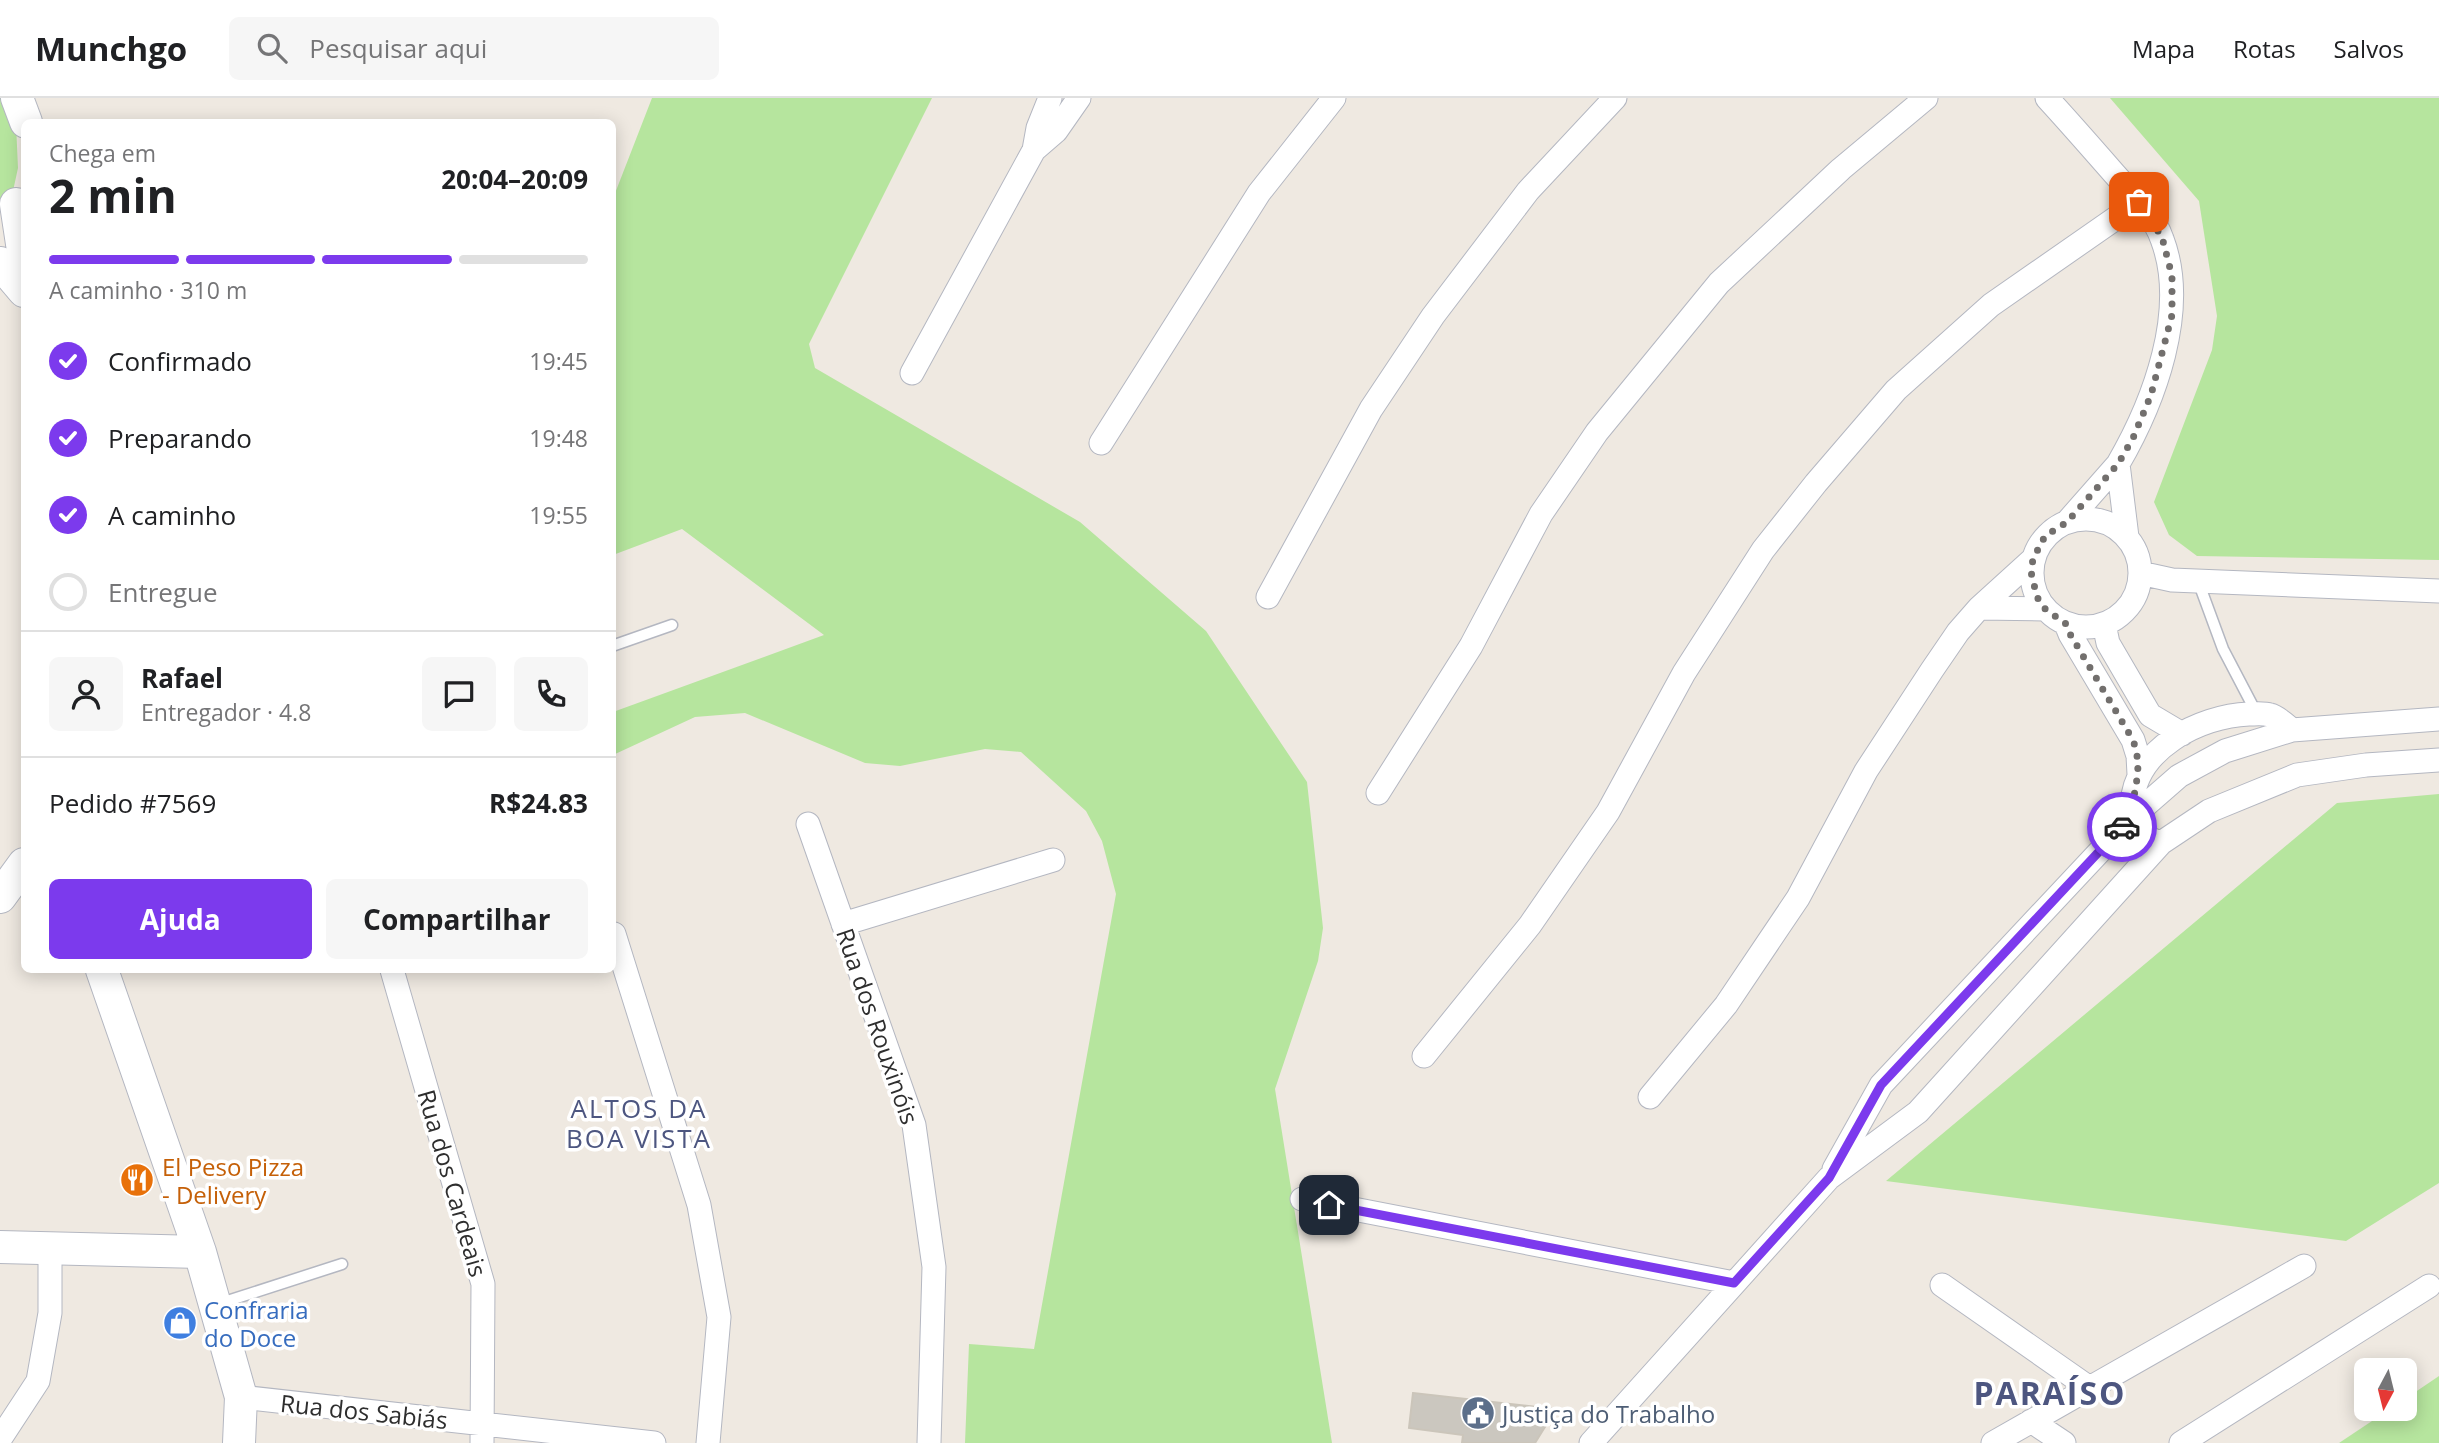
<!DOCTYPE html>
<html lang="pt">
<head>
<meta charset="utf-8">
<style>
	:root { --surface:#fff; --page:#f6f6f6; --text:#202124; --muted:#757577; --line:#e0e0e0; --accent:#7c3aed }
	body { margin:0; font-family:"Open Sans",sans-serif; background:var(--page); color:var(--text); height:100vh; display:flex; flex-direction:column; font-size:26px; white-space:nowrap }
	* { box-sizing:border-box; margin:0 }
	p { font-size:23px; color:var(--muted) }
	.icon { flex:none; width:38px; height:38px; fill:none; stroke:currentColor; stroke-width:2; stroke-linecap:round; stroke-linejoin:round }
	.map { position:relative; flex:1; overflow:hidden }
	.panel { position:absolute; left:21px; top:21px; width:595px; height:854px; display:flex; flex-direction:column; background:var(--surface); border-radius:10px; box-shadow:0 4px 18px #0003 }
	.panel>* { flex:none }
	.needle { width:46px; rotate:187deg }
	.buttons { position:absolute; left:2354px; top:1260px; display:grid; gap:14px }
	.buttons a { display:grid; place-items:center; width:63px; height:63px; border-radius:10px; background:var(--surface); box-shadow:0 4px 18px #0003; font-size:35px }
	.pin { position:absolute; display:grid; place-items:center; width:60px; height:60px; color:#fff; margin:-30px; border-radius:14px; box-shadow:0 4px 10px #0006 }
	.courier { position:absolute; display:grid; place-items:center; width:70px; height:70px; margin:-35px; border:5px solid #7c3aed; border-radius:50%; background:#fff; color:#222; box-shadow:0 2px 9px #0007 }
	.overview em { font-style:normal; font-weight:700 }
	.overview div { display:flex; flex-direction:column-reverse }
	.overview { display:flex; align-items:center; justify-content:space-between; height:119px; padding:0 28px }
	h1 { font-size:46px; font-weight:700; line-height:52px }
	.bar { display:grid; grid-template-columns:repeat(4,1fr); gap:10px 7px; align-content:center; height:84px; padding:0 28px }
	.bar i { height:9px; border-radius:5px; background:var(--line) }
	.bar .on { background:var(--accent) }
	.bar p { grid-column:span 4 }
	.line { display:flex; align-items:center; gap:18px; padding:0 28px; border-top:2px solid var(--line) }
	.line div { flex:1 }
	.round { display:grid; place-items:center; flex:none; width:74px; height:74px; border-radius:10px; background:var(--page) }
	ol { padding:0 28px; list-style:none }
	li { display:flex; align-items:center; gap:21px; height:77px }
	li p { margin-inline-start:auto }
	li .icon { padding:7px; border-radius:50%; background:var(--accent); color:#fff; stroke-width:4 }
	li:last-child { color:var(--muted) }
	li i { width:38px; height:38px; border:4px solid var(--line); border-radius:50% }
	.button { display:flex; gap:14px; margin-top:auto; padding:14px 28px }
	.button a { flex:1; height:80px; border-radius:10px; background:var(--accent); color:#fff; font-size:28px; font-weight:700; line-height:80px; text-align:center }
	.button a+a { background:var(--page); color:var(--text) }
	header { display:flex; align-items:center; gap:42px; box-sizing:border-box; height:98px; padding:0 35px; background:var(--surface); border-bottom:2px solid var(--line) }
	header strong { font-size:33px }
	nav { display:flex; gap:38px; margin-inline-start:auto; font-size:24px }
	.search { width:490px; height:63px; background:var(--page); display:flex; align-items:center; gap:18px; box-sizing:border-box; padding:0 24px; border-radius:10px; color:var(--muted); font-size:26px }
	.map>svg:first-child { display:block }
	.green { fill:#b6e59e }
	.building { fill:#cbc7bf; stroke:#cbc5ba; stroke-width:2 }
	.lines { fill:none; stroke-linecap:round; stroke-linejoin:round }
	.lane-casing { stroke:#b4b7c1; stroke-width:13 }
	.street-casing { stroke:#b4b7c1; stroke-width:25 }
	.secondary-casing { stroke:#b4b7c1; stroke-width:34 }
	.lane { stroke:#fff; stroke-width:10 }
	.street { stroke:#fff; stroke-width:23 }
	.secondary { stroke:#fff; stroke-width:32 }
	.done { stroke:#726f6d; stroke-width:7; stroke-dasharray:0 12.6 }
	.route { stroke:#7c3aed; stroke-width:9 }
	.labels { text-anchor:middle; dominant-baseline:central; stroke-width:7; stroke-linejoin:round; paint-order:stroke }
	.street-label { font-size:24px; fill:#2e2e2e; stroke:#fff }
	.food-label { font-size:24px; fill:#c56008; stroke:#fff; text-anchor:start }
	.shop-label { font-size:24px; fill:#366cbe; stroke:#fff; text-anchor:start }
	.service-label { font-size:24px; fill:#4e5e75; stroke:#fff; text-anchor:start }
	.neighbourhood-label { font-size:26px; letter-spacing:2px; fill:#4d5680; stroke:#fff }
	.district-label { font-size:32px; font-weight:bold; letter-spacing:2px; fill:#4d5680; stroke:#fff }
</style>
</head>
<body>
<header>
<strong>Munchgo</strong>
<div class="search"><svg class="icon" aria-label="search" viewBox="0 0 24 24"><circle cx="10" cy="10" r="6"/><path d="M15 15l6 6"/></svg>Pesquisar aqui</div>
<nav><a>Mapa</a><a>Rotas</a><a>Salvos</a></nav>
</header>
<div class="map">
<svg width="2439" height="1345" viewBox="0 0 2439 1345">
	<rect width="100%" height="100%" fill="#efe9e1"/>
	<path class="green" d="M0 0H5L16 26 18 70 13 93 0 107Z
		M652 0H932L809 246 815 270 1080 424 1206 533 1307 684 1323 830 1318 863 1275 991 1332 1345H965L969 1246 1034 1251 1116 796 1102 743 1086 713 1021 654 985 651 900 668 865 665 745 615 695 619 613 657V614L824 537 682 431 613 457 612 103Z
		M2110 0H2439V462L2197 458 2169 437 2154 404 2212 252 2217 218 2199 103Z
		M2439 696V1085L2346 1143 1886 1083 2337 705Z
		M2439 1278V1345H2339L2390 1311H2404L2405 1301Z"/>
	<path class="building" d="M1413 1295 1556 1311 1535 1345H1462L1463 1337 1409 1330Z"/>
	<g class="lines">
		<g class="lane-casing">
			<path id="lane" d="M2198 483 2223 551 2257 616
				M612 548 672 527
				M218 1206 342 1166"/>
		</g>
		<g class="street-casing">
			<path id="street" d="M2047 0C2069 24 2090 48 2111 72 2129 93 2153 115 2162 141 2189 212 2154 304 2118 366
				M1034 52 1056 33 1079 0
				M912 275 1034 52 1038 30 1050 0
				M1101 345 1259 95 1334 0
				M2032 475a54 54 0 1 1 108 0a54 54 0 1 1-108 0Z
				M2067 424 2118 366 2127 439
				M2033 461 1979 510 2044 511
				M2140 475 2172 482 2439 493
				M1268 499 1371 311 1433 218 1528 93 1615 0
				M2066 526 2070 536 2133 642 2138 658 2139 676
				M2104 526 2108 545 2150 617 2182 636
				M1378 695 1471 548 1541 416 1597 334 1719 185 1841 71 1926 0
				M808 726 914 1027 934 1169 929 1345
				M2161 745C2141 739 2131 727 2132 706 2135 651 2199 618 2249 616 2255 616 2264 615 2270 617 2278 619 2286 627 2292 632
				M843 826 1053 762
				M614 836 699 1107 719 1219 708 1345
				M392 872 483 1186 482 1345
				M1424 958 1530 827 1608 714 1684 575 1763 452 1816 385 1896 292 1991 207 2139 104
				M1650 999 1726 907 1798 800 1866 673 1932 572 1958 534 1979 510
				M1834 1071 1881 987 2132 719 2179 678 2225 653 2292 632 2439 621
				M1302 1101 1734 1185
				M1942 1187 2088 1289
				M241 1299 654 1345
				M2031 1323 2064 1345
				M0 1341 38 1283 50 1215V1151
				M1591 1345 1829 1080 1918 1014 2161 745 2209 713 2297 677 2366 667 2439 662
				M1993 1345 2304 1168
				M2181 1345 2429 1188"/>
		</g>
		<g class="secondary-casing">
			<path id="secondary" d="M17 0 26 24
				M16 106 24 159
				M0 165 24 193
				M0 799 24 766
				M102 872 200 1154 241 1299 239 1345
				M0 1149 200 1154"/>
		</g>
		<use href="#lane" class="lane"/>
		<use href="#street" class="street"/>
		<use href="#secondary" class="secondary"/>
	</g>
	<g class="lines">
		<path class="done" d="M2122 729 2132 719C2133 687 2144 674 2133 642L2070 536 2066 526 2044 510 2037 499 2031 474 2033 461 2045 438 2067 424 2118 366 2133 340 2151 297 2172 217V178L2162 139 2139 104"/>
		<path class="route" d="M1329 1107 1734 1185 1829 1080 1881 987 2122 729"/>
	</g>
	<defs>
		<g id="restaurant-disc" transform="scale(1.75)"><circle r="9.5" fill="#e8710a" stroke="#fff"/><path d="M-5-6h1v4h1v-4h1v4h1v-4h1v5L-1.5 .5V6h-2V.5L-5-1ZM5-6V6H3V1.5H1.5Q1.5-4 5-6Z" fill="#fff"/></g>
		<g id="shop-disc" transform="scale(1.75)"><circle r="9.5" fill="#3f7fe0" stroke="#fff"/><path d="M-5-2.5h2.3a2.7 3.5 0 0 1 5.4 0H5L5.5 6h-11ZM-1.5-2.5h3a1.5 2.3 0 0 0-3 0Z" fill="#fff"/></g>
		<g id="civic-disc" transform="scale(1.75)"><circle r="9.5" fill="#5c6f8a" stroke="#fff"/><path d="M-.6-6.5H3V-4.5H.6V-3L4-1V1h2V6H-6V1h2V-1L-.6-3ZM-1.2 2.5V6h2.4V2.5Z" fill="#fff"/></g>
	</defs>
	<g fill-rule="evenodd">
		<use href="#restaurant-disc" x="137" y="1082"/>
		<use href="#shop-disc" x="180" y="1225"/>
		<use href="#civic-disc" x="1478" y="1315"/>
	</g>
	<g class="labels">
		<g class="street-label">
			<text transform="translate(878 928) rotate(71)">Rua dos Rouxinóis</text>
			<text transform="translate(453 1085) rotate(74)">Rua dos Cardeais</text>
			<text transform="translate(364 1313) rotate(6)">Rua dos Sabiás</text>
		</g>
		<g class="food-label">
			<text x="162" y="1068">El Peso Pizza<tspan x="162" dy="28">- Delivery</tspan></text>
		</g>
		<g class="shop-label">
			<text x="204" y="1211">Confraria<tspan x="204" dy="28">do Doce</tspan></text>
		</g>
		<g class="service-label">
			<text x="1502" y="1315">Justiça do Trabalho</text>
		</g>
		<g class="neighbourhood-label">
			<text x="639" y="1010">ALTOS DA<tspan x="639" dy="30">BOA VISTA</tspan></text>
		</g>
		<g class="district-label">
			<text x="2050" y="1294">PARAÍSO</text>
		</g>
	</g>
</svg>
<div class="buttons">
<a><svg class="needle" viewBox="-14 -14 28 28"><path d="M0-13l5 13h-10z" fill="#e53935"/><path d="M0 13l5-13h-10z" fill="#757577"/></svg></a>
</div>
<div class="pin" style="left:2139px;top:104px;background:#ea580c"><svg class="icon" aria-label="bag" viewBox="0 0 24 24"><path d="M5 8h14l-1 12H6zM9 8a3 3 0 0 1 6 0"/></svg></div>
<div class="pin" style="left:1329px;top:1107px;background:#1f2937"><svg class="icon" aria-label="home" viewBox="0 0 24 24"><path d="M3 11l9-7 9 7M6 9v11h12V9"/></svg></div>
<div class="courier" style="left:2122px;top:729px"><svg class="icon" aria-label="car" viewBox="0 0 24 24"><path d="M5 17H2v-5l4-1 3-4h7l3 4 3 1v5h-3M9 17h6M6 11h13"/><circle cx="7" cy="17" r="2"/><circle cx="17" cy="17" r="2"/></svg></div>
<section class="panel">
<div class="overview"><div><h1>2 min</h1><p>Chega em</p></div><em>20:04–20:09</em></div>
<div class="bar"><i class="on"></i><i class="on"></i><i class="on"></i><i></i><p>A caminho · 310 m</p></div>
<ol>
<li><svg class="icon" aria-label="check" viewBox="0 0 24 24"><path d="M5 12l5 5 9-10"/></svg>Confirmado<p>19:45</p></li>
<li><svg class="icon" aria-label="check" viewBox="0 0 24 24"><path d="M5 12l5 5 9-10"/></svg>Preparando<p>19:48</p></li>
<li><svg class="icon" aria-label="check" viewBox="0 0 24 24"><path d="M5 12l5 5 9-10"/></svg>A caminho<p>19:55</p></li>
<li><i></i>Entregue</li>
</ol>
<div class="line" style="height:126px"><a class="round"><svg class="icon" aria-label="person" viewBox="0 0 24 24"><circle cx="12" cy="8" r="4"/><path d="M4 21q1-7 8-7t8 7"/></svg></a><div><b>Rafael</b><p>Entregador · 4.8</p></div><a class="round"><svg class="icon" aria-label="chat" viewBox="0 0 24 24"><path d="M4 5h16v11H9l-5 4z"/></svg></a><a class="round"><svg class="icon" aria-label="phone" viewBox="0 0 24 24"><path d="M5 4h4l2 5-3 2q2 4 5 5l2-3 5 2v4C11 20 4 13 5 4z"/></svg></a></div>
<div class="line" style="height:91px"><div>Pedido #7569</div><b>R$24.83</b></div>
<div class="button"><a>Ajuda</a><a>Compartilhar</a></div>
</section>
</div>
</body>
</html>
